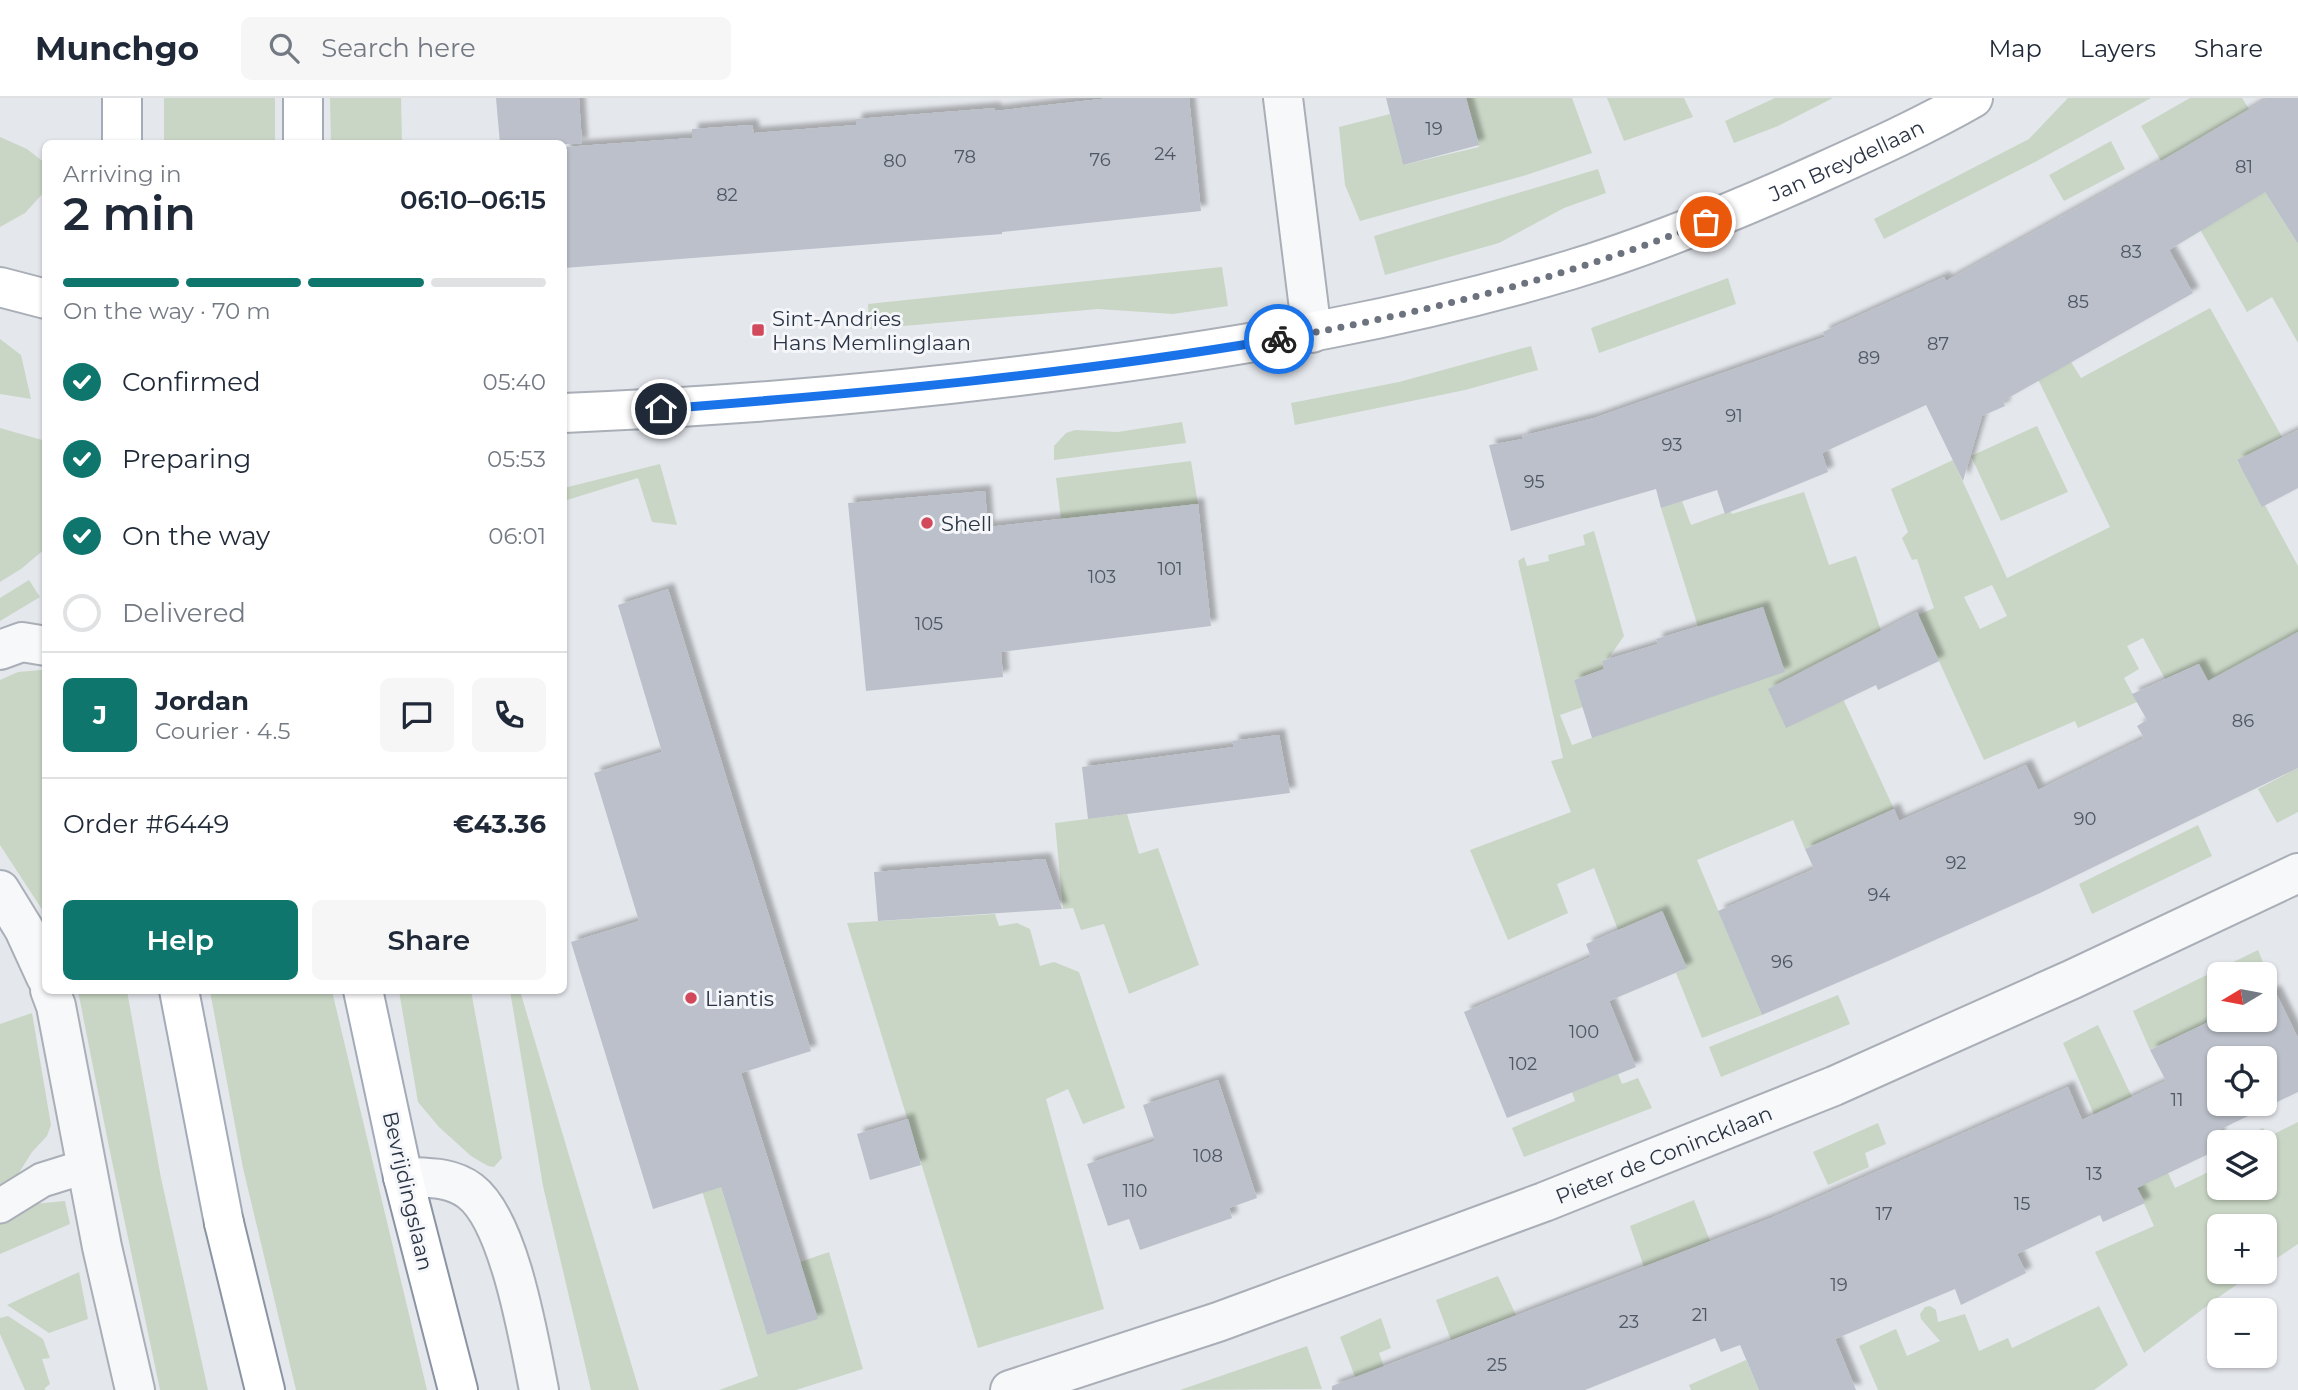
<!DOCTYPE html>
<html lang="en">
<head>
<meta charset="utf-8">
<style>
	:root { --surface:#fff; --page:#f6f6f7; --text:#1f2937; --muted:#747a83; --line:#e0e1e3; --accent:#0f766e }
	body { margin:0; font-family:Montserrat,sans-serif; background:var(--page); color:var(--text); height:100vh; display:flex; flex-direction:column; font-size:26px; white-space:nowrap }
	* { box-sizing:border-box; margin:0 }
	p { font-size:23px; color:var(--muted) }
	.icon { flex:none; width:38px; height:38px; fill:none; stroke:currentColor; stroke-width:2; stroke-linecap:round; stroke-linejoin:round }
	.map { position:relative; flex:1; overflow:hidden }
	.panel { position:absolute; left:42px; top:42px; width:525px; height:854px; display:flex; flex-direction:column; background:var(--surface); border-radius:10px; box-shadow:0 2px 5px #0004 }
	.panel>* { flex:none }
	.needle { width:46px; rotate:260deg }
	.buttons { position:absolute; left:2207px; top:864px; display:grid; gap:14px }
	.buttons a { display:grid; place-items:center; width:70px; height:70px; border-radius:10px; background:var(--surface); box-shadow:0 2px 5px #0004; font-size:35px }
	.pin { position:absolute; display:grid; place-items:center; width:60px; height:60px; color:#fff; margin:-30px; border:4px solid #fff; border-radius:50%; box-shadow:0 2px 7px #0007 }
	.courier { position:absolute; display:grid; place-items:center; width:70px; height:70px; margin:-35px; border:5px solid #1a73e8; border-radius:50%; background:#fff; color:#222; box-shadow:0 2px 9px #0007 }
	.headline em { font-style:normal; font-weight:600 }
	.headline div { display:flex; flex-direction:column-reverse }
	.headline { display:flex; align-items:center; justify-content:space-between; height:119px; padding:0 21px }
	h1 { font-size:46px; font-weight:600; line-height:52px }
	.bar { display:grid; grid-template-columns:repeat(4,1fr); gap:10px 7px; align-content:center; height:84px; padding:0 21px }
	.bar i { height:9px; border-radius:5px; background:var(--line) }
	.bar .on { background:var(--accent) }
	.bar p { grid-column:span 4 }
	.line { display:flex; align-items:center; gap:18px; padding:0 21px; border-top:2px solid var(--line) }
	.line div { flex:1 }
	.round { display:grid; place-items:center; flex:none; width:74px; height:74px; border-radius:10px; background:var(--page) }
	ol { padding:0 21px; list-style:none }
	li { display:flex; align-items:center; gap:21px; height:77px }
	li p { margin-inline-start:auto }
	li .icon { padding:7px; border-radius:50%; background:var(--accent); color:#fff; stroke-width:4 }
	li:last-child { color:var(--muted) }
	li i { width:38px; height:38px; border:4px solid var(--line); border-radius:50% }
	.primary-button { display:flex; gap:14px; margin-top:auto; padding:14px 21px }
	.primary-button a { flex:1; height:80px; border-radius:10px; background:var(--accent); color:#fff; font-size:28px; font-weight:600; line-height:80px; text-align:center }
	.primary-button a+a { background:var(--page); color:var(--text) }
	header { display:flex; align-items:center; gap:42px; box-sizing:border-box; height:98px; padding:0 35px; background:var(--surface); border-bottom:2px solid var(--line) }
	header strong { font-size:33px }
	nav { display:flex; gap:38px; margin-inline-start:auto; font-size:24px }
	.search { width:490px; height:63px; background:var(--page); display:flex; align-items:center; gap:18px; box-sizing:border-box; padding:0 24px; border-radius:10px; color:var(--muted); font-size:26px }
	.map>svg:first-child { display:block }
	.green { fill:#c9d6c5; fill-rule:evenodd }
	.building { fill:#bbc0ca; fill-rule:evenodd; filter:url(#shadow) }
	.lines { fill:none; stroke-linecap:round; stroke-linejoin:round }
	.lane-casing { stroke:#a9aeb7; stroke-width:37 }
	.street-casing { stroke:#a9aeb7; stroke-width:42 }
	.secondary-casing { stroke:#a9aeb7; stroke-width:42 }
	.primary-casing { stroke:#a3abb8; stroke-width:42 }
	.highway-casing { stroke:#8b94a3; stroke-width:42 }
	.lane { stroke:#f7f8fa; stroke-width:33 }
	.street { stroke:#f7f8fa; stroke-width:38 }
	.secondary { stroke:#fff; stroke-width:38 }
	.primary { stroke:#fff; stroke-width:38 }
	.highway { stroke:#fff; stroke-width:38 }
	.done { stroke:#6c737f; stroke-width:7; stroke-dasharray:0 12.6 }
	.route { stroke:#1a73e8; stroke-width:9 }
	.poi-dot { fill:#d1495b; stroke:#f4f6f9; stroke-width:2.5 }
	.labels { text-anchor:middle; dominant-baseline:central; stroke-width:6; stroke-linejoin:round; paint-order:stroke }
	.number-label { font-size:18px; fill:#4f5766 }
	.street-label { font-size:21px; fill:#2b3445; stroke:#f4f6f9 }
	.poi-label { font-size:21px; fill:#2b3445; stroke:#f4f6f9; text-anchor:start }
</style>
</head>
<body>
<header>
<strong>Munchgo</strong>
<div class="search"><svg class="icon" aria-label="search" viewBox="0 0 24 24"><circle cx="10" cy="10" r="6"/><path d="M15 15l6 6"/></svg>Search here</div>
<nav><a>Map</a><a>Layers</a><a>Share</a></nav>
</header>
<div class="map">
<svg width="2298" height="1292" viewBox="0 0 2298 1292">
	<defs>
		<filter id="shadow"><feDropShadow dx="6" dy="-6" stdDeviation="2" flood-color="#0004"/></filter>
	</defs>
	<rect width="100%" height="100%" fill="#e4e7ec"/>
	<path class="green" d="M164 0H275V45H164Z
		M330 0H401L402 45H331Z
		M1466 0H1572L1592 55 1523 78 1360 123 1345 87 1339 29 1390 16 1403 67 1479 49Z
		M1607 0H1684L1693 19 1624 43Z
		M1775 0H1833L1778 28 1734 45 1725 23Z
		M2068 0H2151L2035 64 1884 141 1874 121 2029 41Z
		M2190 0H2242L2249 11 2265 94 2298 146V245L2272 199 2247 214 2141 28Z
		M0 39 27 51 45 65 46 92 25 115 0 129Z
		M2111 43 2125 71 2064 103 2049 77Z
		M1598 71 1606 95 1564 110 1499 145 1385 177 1374 138Z
		M1222 169 1228 208 1173 216 1098 211 869 231 868 206Z
		M1728 180 1736 206 1599 255 1591 230Z
		M1996 195 2071 264 2081 280 2210 210 2282 339 2237 363 2265 407 2298 468V556L2209 586 2198 566 2165 581 2143 540 2127 548 2139 571 2124 580 2137 604 2078 630 2075 623 1984 662 1918 517 1934 510 1917 461 1912 462 1902 440 1908 434 1891 391 1953 362 2007 480 2110 429ZM1992 487 2007 518 1980 531 1964 499Z
		M0 241 21 257 31 301 0 296Z
		M1531 248 1538 272 1465 292 1295 327 1291 305 1399 284Z
		M1182 324 1186 345 1054 362V348L1066 335 1075 332 1118 334Z
		M2037 328 2068 394 2001 423 1971 358Z
		M0 330 42 342 46 358V450L21 471 0 484Z
		M1191 363 1198 406 1061 421 1056 380Z
		M660 366 677 427 652 424 638 380 564 403V390Z
		M1804 394 1829 467 1856 458 1881 533 1825 562 1894 711 1805 751 1793 722 1697 762 1762 917 1702 940 1676 875 1683 872 1682 860 1663 814 1618 832 1594 770 1557 786 1568 815 1508 842 1470 752 1571 714 1551 663 1563 660 1518 463 1524 459 1527 468 1549 463 1548 457 1585 447 1583 437 1594 433 1624 538 1608 561 1602 563 1604 571 1574 582 1583 609 1560 617 1572 647 1678 609 1698 529 1661 410 1682 403 1691 427 1730 413 1732 416Z
		M29 482 40 499 0 523V500Z
		M41 572H46L45 816 0 747V582L18 574Z
		M2298 670V714L2277 725 2258 691Z
		M1127 716 1139 756 1158 750 1199 867 1129 896 1104 826 1081 832 1073 810 1063 811 1055 725Z
		M2198 727 2212 758 2092 816 2079 786Z
		M995 816 999 828 1017 825 1030 831 1040 868 1054 864 1079 874 1125 1010 1083 1026 1068 991 1046 1001 1104 1211 978 1250 847 825Z
		M2258 852 2275 893 2265 898 2264 877H2219V919L2150 952 2133 913Z
		M78 893H127L161 1080 208 1292H160L109 1049Z
		M210 893H332L427 1292H296L243 1070Z
		M399 893H471L502 1060 494 1069 488 1068 471 1058 439 1029 418 1004Z
		M510 893H520L639 1292H591L543 1088Z
		M1838 897 1850 926 1721 979 1709 949Z
		M32 915 51 1027 47 1038 32 1054 15 1081 0 1091V926Z
		M2098 927 2175 1090 2219 1069V1090H2264V1045H2230L2263 1030 2268 1039 2298 1024V1146L2265 1168 2264 1129H2219V1174H2255L2223 1196 2144 1255 2095 1154 2154 1128 2114 1038 2105 1042 2063 945Z
		M1618 976 1622 986 1638 980 1652 1010 1524 1059 1512 1030 1575 1003 1572 994Z
		M1878 1025 1886 1046 1865 1055 1869 1069 1828 1087 1813 1054Z
		M715 1070 767 1237 817 1221 800 1164 829 1154 863 1271 796 1292H719L758 1278 697 1076Z
		M1694 1102 1710 1143 1644 1169 1630 1128Z
		M65 1103 70 1126 0 1156V1123L33 1106Z
		M79 1174 88 1221 49 1235 7 1207Z
		M1498 1178 1516 1217 1451 1242 1436 1202Z
		M1930 1208 1936 1212 1938 1224 1965 1216 1979 1253 2008 1240 2012 1250 2099 1208 2128 1267 2094 1292H1878L1859 1248 1896 1231 1907 1258 1940 1243 1921 1221 1920 1216 1925 1209Z
		M8 1218 43 1241 50 1260 42 1261 50 1286 45 1290V1292H25L0 1236V1220Z
		M1381 1220 1391 1250 1379 1255 1392 1292H1360L1340 1239Z
		M1307 1248 1322 1291 1180 1292Z
		M1746 1262 1759 1292H1691L1689 1287Z"/>
	<path class="building" d="M496 0H579L582 46H500Z
		M1110 0H1189L1201 113 1002 134V136L564 170V49L692 40V31L752 27 754 35 856 27V21L995 10V13Z
		M1386 0H1466L1479 47 1403 67Z
		M2268 0H2298V146L2265 94 2169 152 2193 195 2003 303 2005 308 1982 318 1963 383 1926 307 1822 355 1828 374 1725 416 1717 392 1661 410 1656 391 1511 433 1489 347 1523 341 1522 338 1594 320 1825 239 1823 234 1944 179 1946 183 2166 60Z
		M2298 332V390L2262 409 2237 362Z
		M985 393 988 429 1198 406 1211 528 1001 554 1003 579 866 593 848 405Z
		M668 491 811 953 741 975 818 1221 767 1237 721 1089 653 1111 571 844 639 823 594 675 662 654 618 507Z
		M1763 509 1785 574 1592 640 1574 582 1604 571 1602 563 1658 546 1656 541Z
		M1917 514 1939 563 1878 592 1876 587 1786 630 1768 591Z
		M2298 534V670L2040 795 1888 863 1762 917 1718 813 1814 771 1805 751 1894 711 1899 723 2026 667 2038 692 2144 640 2137 628 2147 622 2132 596 2199 566 2208 583Z
		M1279 637 1290 695 1088 721 1082 669 1234 649 1232 643Z
		M1045 761 1062 811 878 823 874 774Z
		M1662 813 1687 870 1609 903 1636 969 1507 1020 1464 914 1591 859 1586 846Z
		M2275 893 2298 940V994L2219 1032V1051L2137 1090 2145 1105 2103 1124 2100 1117 2017 1156 2026 1175 1961 1207 1955 1191 1835 1241 1856 1292H1759L1740 1247 1721 1254 1715 1240 1585 1292H1332V1288L1771 1120 2068 989 2082 1022 2166 983 2150 952 2219 919V922H2264V898ZM2219 961H2264V1006H2219Z
		M1218 982 1257 1100 1229 1110 1232 1120 1140 1152 1129 1121 1108 1128 1087 1066 1155 1043 1143 1007Z
		M908 1021 921 1067 870 1082 857 1036Z"/>
	<g class="lines">
		<g class="lane-casing">
			<path id="lane" d="M0 1108 42 1082 87 1068"/>
		</g>
		<g class="street-casing">
			<g id="street">
				<path d="M1283 0 1312 235"/>
				<path d="M0 552 22 544 46 548"/>
				<path d="M0 792 24 831 46 879"/>
				<path d="M50 892 56 908 102 1149 135 1292"/>
				<path d="M403 1079C427 1080 450 1078 470 1093 510 1123 529 1243 539 1292"/>
				<path id="s1" d="M1010 1292 1218 1224 1544 1104 1834 988 2073 881 2298 775"/>
			</g>
		</g>
		<g class="secondary-casing">
			<g id="secondary">
				<path d="M0 189 46 201"/>
				<path id="s2" d="M564 315C737 308 910 293 1082 270 1247 248 1410 220 1570 172 1656 146 1740 111 1822 74 1873 51 1924 28 1973 0"/>
			</g>
		</g>
		<g class="primary-casing">
			<path id="primary" d="M303 0V46
				M122 46V0
				M179 892 224 1125
				M363 892 403 1079"/>
		</g>
		<g class="highway-casing">
			<path id="highway" d="M403 1079 458 1292
				M224 1125 265 1292"/>
		</g>
		<use href="#lane" class="lane"/>
		<use href="#street" class="street"/>
		<use href="#secondary" class="secondary"/>
		<use href="#primary" class="primary"/>
		<use href="#highway" class="highway"/>
	</g>
	<g class="lines">
		<path class="done" d="M1279 241C1423 215 1570 179 1706 124"/>
		<path class="route" d="M661 311C868 295 1074 276 1279 241"/>
	</g>
	<g class="poi-dot">
		<rect x="751" y="225" width="14" height="14" rx="3.5"/>
		<circle cx="927" cy="425" r="7"/>
		<circle cx="691" cy="900" r="7"/>
	</g>
	<g class="labels">
		<g class="number-label">
			<text x="1434" y="31">19</text>
			<text x="1165" y="56">24</text>
			<text x="965" y="59">78</text>
			<text x="1100" y="62">76</text>
			<text x="895" y="63">80</text>
			<text x="2244" y="69">81</text>
			<text x="727" y="97">82</text>
			<text x="2131" y="154">83</text>
			<text x="2078" y="204">85</text>
			<text x="1938" y="246">87</text>
			<text x="1869" y="260">89</text>
			<text x="1734" y="318">91</text>
			<text x="1672" y="347">93</text>
			<text x="1534" y="384">95</text>
			<text x="1170" y="471">101</text>
			<text x="1102" y="479">103</text>
			<text x="929" y="526">105</text>
			<text x="2243" y="623">86</text>
			<text x="2085" y="721">90</text>
			<text x="1956" y="765">92</text>
			<text x="1879" y="797">94</text>
			<text x="1782" y="864">96</text>
			<text x="1584" y="934">100</text>
			<text x="1523" y="966">102</text>
			<text x="2177" y="1002">11</text>
			<text x="1208" y="1058">108</text>
			<text x="2094" y="1076">13</text>
			<text x="1135" y="1093">110</text>
			<text x="2022" y="1106">15</text>
			<text x="1884" y="1116">17</text>
			<text x="1839" y="1187">19</text>
			<text x="1700" y="1217">21</text>
			<text x="1629" y="1224">23</text>
			<text x="1497" y="1267">25</text>
		</g>
		<g class="street-label">
			<text stroke="none"><textPath href="#s2" startOffset="1316">Jan Breydellaan</textPath></text>
			<text stroke="none"><textPath href="#s1" startOffset="695">Pieter de Conincklaan</textPath></text>
			<text transform="translate(408 1093) rotate(77)">Bevrijdingslaan</text>
		</g>
		<g class="poi-label">
			<text x="772" y="220">Sint-Andries<tspan x="772" dy="24">Hans Memlinglaan</tspan></text>
			<text x="941" y="425">Shell</text>
			<text x="705" y="900">Liantis</text>
		</g>
	</g>
</svg>
<div class="buttons">
<a><svg class="needle" viewBox="-14 -14 28 28"><path d="M0-13l5 13h-10z" fill="#e53935"/><path d="M0 13l5-13h-10z" fill="#747a83"/></svg></a>
<a><svg class="icon" aria-label="locate" viewBox="0 0 24 24"><circle cx="12" cy="12" r="6"/><path d="M12 2v4M12 18v4M2 12h4M18 12h4"/></svg></a>
<a><svg class="icon" aria-label="layers" viewBox="0 0 24 24"><path d="M12 4l9 5-9 5-9-5zM3 14l9 5 9-5"/></svg></a>
<a>+</a>
<a>−</a>
</div>
<div class="pin" style="left:1706px;top:124px;background:#ea580c"><svg class="icon" aria-label="bag" viewBox="0 0 24 24"><path d="M5 8h14l-1 12H6zM9 8a3 3 0 0 1 6 0"/></svg></div>
<div class="pin" style="left:661px;top:311px;background:#1f2937"><svg class="icon" aria-label="home" viewBox="0 0 24 24"><path d="M3 11l9-7 9 7M6 9v11h12V9"/></svg></div>
<div class="courier" style="left:1279px;top:241px"><svg class="icon" aria-label="bike" viewBox="0 0 24 24"><circle cx="6" cy="16" r="4"/><circle cx="18" cy="16" r="4"/><path d="M6 16l4-8h5l3 8M10 8l3 8H6M13 5h3"/></svg></div>
<section class="panel">
<div class="headline"><div><h1>2 min</h1><p>Arriving in</p></div><em>06:10–06:15</em></div>
<div class="bar"><i class="on"></i><i class="on"></i><i class="on"></i><i></i><p>On the way · 70 m</p></div>
<ol>
<li><svg class="icon" aria-label="check" viewBox="0 0 24 24"><path d="M5 12l5 5 9-10"/></svg>Confirmed<p>05:40</p></li>
<li><svg class="icon" aria-label="check" viewBox="0 0 24 24"><path d="M5 12l5 5 9-10"/></svg>Preparing<p>05:53</p></li>
<li><svg class="icon" aria-label="check" viewBox="0 0 24 24"><path d="M5 12l5 5 9-10"/></svg>On the way<p>06:01</p></li>
<li><i></i>Delivered</li>
</ol>
<div class="line" style="height:126px"><b class="round" style="background:var(--accent);color:#fff">J</b><div><b>Jordan</b><p>Courier · 4.5</p></div><a class="round"><svg class="icon" aria-label="chat" viewBox="0 0 24 24"><path d="M4 5h16v11H9l-5 4z"/></svg></a><a class="round"><svg class="icon" aria-label="phone" viewBox="0 0 24 24"><path d="M5 4h4l2 5-3 2q2 4 5 5l2-3 5 2v4C11 20 4 13 5 4z"/></svg></a></div>
<div class="line" style="height:91px"><div>Order #6449</div><b>€43.36</b></div>
<div class="primary-button"><a>Help</a><a>Share</a></div>
</section>
</div>
</body>
</html>
